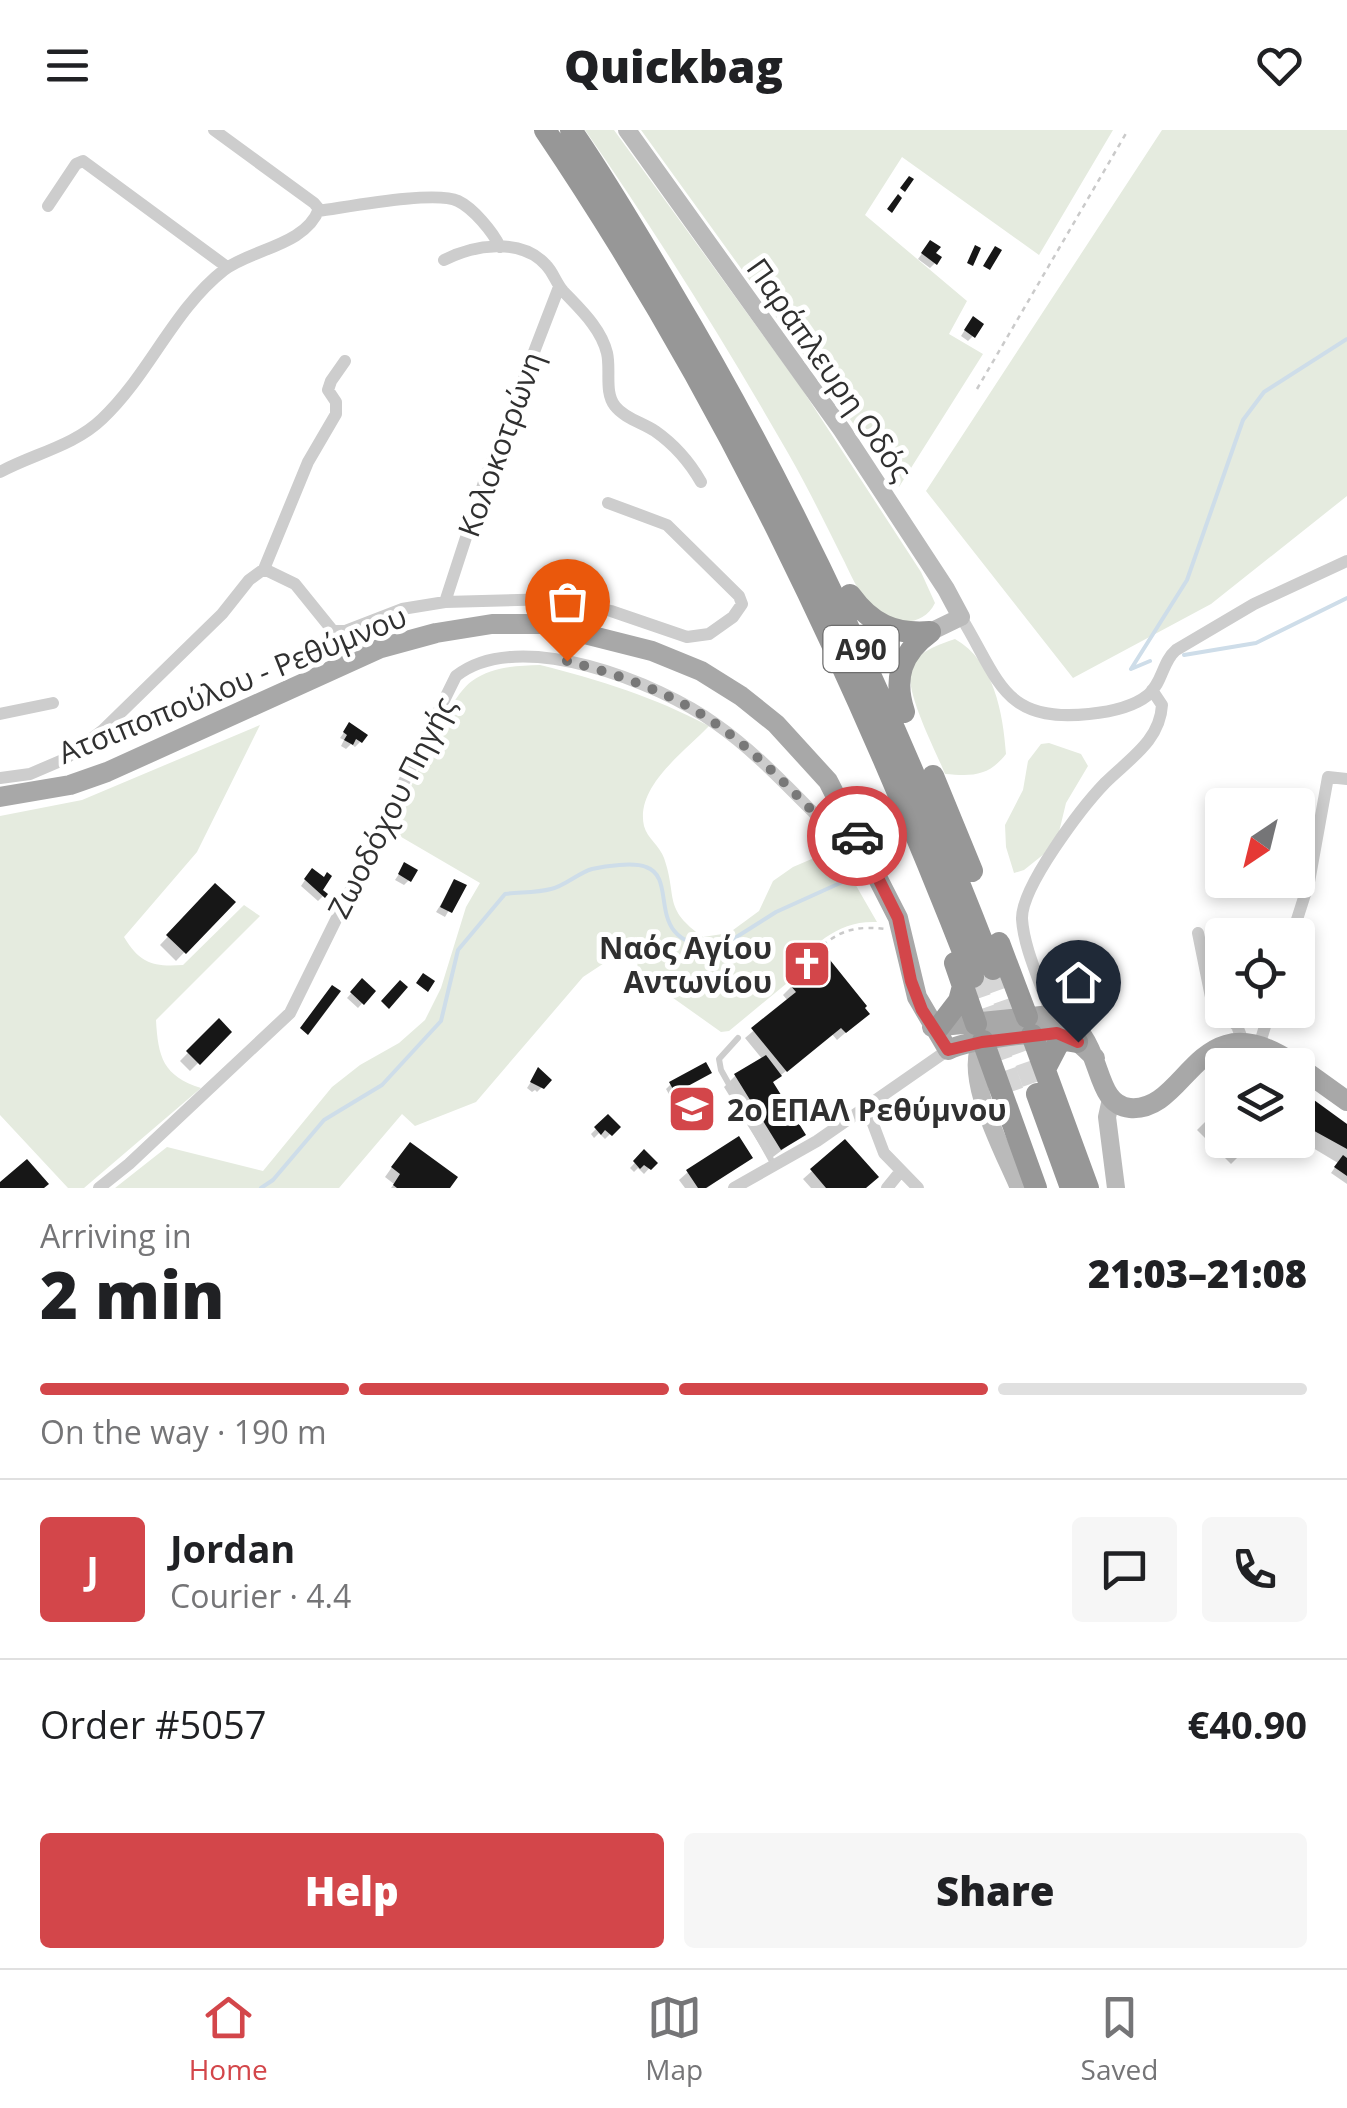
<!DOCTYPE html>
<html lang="en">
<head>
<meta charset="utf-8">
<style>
	:root { --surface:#fff; --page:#f6f6f6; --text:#202124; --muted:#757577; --line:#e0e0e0; --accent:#d3464a }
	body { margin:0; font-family:"Open Sans",sans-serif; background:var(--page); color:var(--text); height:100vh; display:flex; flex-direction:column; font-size:38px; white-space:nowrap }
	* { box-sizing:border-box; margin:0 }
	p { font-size:32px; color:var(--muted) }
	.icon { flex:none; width:55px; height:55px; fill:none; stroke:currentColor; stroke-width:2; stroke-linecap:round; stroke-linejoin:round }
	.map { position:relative; height:1058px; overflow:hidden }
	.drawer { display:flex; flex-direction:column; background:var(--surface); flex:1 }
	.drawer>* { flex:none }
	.needle { width:65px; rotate:215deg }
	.fabs { position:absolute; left:1205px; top:658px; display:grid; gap:20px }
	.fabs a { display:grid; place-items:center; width:110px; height:110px; border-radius:10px; background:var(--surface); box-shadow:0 5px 15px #0003; font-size:50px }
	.pin { position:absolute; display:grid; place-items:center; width:85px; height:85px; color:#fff; margin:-102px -42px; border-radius:50% 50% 50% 0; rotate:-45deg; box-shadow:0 0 10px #0007 }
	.pin .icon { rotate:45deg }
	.courier { position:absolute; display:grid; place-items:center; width:100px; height:100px; margin:-50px; border:8px solid #d3464a; border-radius:50%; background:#fff; color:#222; box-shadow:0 2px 12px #0007 }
	.overview em { font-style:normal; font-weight:800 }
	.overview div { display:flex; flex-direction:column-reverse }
	.overview { display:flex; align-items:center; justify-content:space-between; height:170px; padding:0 40px }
	h1 { font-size:65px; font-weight:800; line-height:75px }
	.bar { display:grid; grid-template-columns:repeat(4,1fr); gap:15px 10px; align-content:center; height:120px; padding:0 40px }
	.bar i { height:12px; border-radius:8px; background:var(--line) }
	.bar .on { background:var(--accent) }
	.bar p { grid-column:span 4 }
	.line { display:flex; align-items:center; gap:25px; padding:0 40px; border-top:2px solid var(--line) }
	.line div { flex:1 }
	.round { display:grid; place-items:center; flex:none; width:105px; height:105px; border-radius:10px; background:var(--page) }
	.button { display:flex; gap:20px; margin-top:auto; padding:20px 40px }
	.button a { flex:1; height:115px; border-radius:10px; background:var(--accent); color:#fff; font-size:40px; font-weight:800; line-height:115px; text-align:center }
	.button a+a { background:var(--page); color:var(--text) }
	header { display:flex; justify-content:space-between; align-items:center; height:130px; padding:0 40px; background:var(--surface); font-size:45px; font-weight:800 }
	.menu { display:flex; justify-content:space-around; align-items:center; height:140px; border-top:2px solid var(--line); background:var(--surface); font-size:28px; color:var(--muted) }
	.menu a { display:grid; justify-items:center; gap:5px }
	.menu .on { color:var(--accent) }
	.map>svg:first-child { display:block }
	.green { fill:#e5ebdf }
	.shadow { fill:#0003 }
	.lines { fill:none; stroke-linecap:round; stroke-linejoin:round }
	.stream { stroke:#cedde9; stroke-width:4 }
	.building { fill:#171717 }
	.highway-tunnel { stroke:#d6d6d6; stroke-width:22; stroke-dasharray:22 11; stroke-linecap:butt }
	.path { stroke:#cacaca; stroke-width:2.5; stroke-dasharray:5 5; stroke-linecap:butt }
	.lane { stroke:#cdcdcd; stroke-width:6 }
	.street { stroke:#cdcdcd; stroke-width:12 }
	.secondary { stroke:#bababa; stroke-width:18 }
	.primary { stroke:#a8a8a8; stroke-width:20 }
	.highway { stroke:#979797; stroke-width:22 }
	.done { stroke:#787878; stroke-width:10; stroke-dasharray:0 18 }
	.route { stroke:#d3464a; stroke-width:12 }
	.labels { text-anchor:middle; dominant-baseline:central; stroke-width:10; stroke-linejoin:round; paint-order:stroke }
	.shield { fill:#fff; stroke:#6e6e6e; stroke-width:2.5 }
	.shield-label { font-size:28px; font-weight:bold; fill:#303030 }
	.street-label { font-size:30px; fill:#303030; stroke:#fff }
	.poi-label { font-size:30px; font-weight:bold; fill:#303030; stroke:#fff; text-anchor:end }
</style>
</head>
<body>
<header><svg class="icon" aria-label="menu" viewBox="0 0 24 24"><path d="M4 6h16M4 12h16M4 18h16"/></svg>Quickbag<svg class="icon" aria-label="heart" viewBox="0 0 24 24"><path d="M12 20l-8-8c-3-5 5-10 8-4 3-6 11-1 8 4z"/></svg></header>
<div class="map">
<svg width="1347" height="1058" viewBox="0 0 1347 1058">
	<rect width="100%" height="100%" fill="#fff"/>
	<path class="green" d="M585 0H614L800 256 921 442 935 473C923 498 891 496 872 477 858 464 850 442 841 425 824 391 807 356 788 323 725 213 657 104 585 0Z
		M641 0H1113L1039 125 902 27 865 85 967 171 949 204 983 224 899 357Z
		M1162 0H1347V366L1211 474 1073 548 926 361Z
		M955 509C994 531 1003 583 1006 624 988 647 972 646 945 644 936 621 904 561 911 539 916 522 940 514 955 509Z
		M540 535C600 550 654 567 709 596 684 622 635 657 644 696 647 708 660 716 664 728 678 768 662 778 703 807L729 803 759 781 773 751 793 737 835 719 877 792C837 790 814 816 787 841L792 849 729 901 721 902 638 843 636 812 583 847 476 972 415 996 402 984 339 1058H115L167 1017 263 1041 332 957 360 935 399 913 425 890 441 858 466 777 480 753 391 701C408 666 445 570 472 551 493 536 516 536 540 535Z
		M260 595 197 722 124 807C140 834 154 837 183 835L244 775 260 786 156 890C158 927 163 946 201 958L84 1058H68L0 985V686L82 670Z
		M1049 613 1081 624 1088 636 1066 673 1059 702 1044 724 1024 740 1014 743 1006 717 1005 695 1023 660 1028 631 1041 614Z"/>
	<path class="shadow" d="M926 118 933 124 935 133 930 138 918 129Z
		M968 195 973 206 968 211 961 206Z
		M345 601 360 612 355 617 351 614 346 619 341 616 344 610 340 608Z
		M405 735 409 750 404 755 395 750Z
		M307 747 325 764 318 771 301 756Z
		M455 752 463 756 445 787 436 782Z
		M215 757 232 772 176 831 160 815Z
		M826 829 858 892 837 910 832 904 771 953 802 1005 769 1030 724 957 735 946 763 930 745 908 788 871 783 865 791 857Z
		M362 851 373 861 358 878 347 868Z
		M219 891 229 902 190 941 180 931Z
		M538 941 549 950 537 962 535 960 532 962 527 958Z
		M709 943 670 966 666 959 671 954Z
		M1304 966 1347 995V1054L1331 1043 1338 1033 1298 1009V972Z
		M1222 975V1010H1248L1246 1012 1249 1016 1231 1034 1197 1000Z
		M608 987 617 997 605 1009 599 1003 594 1008 591 1004Z
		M845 1012 875 1047 863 1058H811L803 1049Z
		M402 1023 454 1048 447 1058H391L394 1054 385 1047Z
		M644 1023 654 1033 644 1044 638 1038 634 1042 630 1038Z
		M750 1027 707 1058H685L679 1050 688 1042Z"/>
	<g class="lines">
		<path class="stream" d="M1184 525 1256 513 1347 468
			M1131 539 1187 450 1243 290 1264 262 1347 209
			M1131 539 1150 531
			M261 1058 273 1050 324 990 382 955 441 891 458 820 505 764C519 762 536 763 551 759 565 756 578 743 592 739 605 736 634 732 646 737 681 749 639 815 719 818L776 782 860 744"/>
	</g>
	<path class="building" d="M909 46 914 49 905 62 900 58Z
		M898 64 902 68 892 83 887 79Z
		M930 110 941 117 936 123 942 127 937 135 921 123Z
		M975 115 981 118 973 136 967 133Z
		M995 116 1002 120 990 140 983 136Z
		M973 186 984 194 975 208 964 200Z
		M349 592 368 605 362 613 356 609 353 615 344 610 347 605 343 602Z
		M404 732 418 740 411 752 398 744Z
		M312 738 324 747 327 742 332 746 323 760 328 764 325 768 304 749Z
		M454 749 467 755 452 783 440 777Z
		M215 753 236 772 186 824 166 805Z
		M826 825 867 876 865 878 870 884 846 903 841 898 787 942 751 898 796 862 790 855Z
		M423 843 435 851 428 862 416 853Z
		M362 848 376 861 364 875 350 862Z
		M400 850 408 857 389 879 381 871Z
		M332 855 341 861 308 905 300 898Z
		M219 888 232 902 200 935 186 921Z
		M766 925 782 946 773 952 806 1005 781 1020 734 944Z
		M706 932 712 943 675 963 669 952Z
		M538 937 552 950 544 959 530 952Z
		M1303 962 1347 994V1019L1298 992V972Z
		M1222 972V1003L1207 987Z
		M608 984 621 997 612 1006 605 1000 601 1005 594 997Z
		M739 1006 753 1028 706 1058H698L686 1040Z
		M845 1009 879 1047 866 1058H826L810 1039Z
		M1229 1010H1247L1253 1015 1244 1025Z
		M410 1012 458 1047 450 1058H397L393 1055 400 1044 391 1037Z
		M644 1019 658 1033 651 1040 644 1035 640 1039 633 1031Z
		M1343 1025 1347 1028V1046L1334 1037Z
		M27 1029 49 1054 44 1058H0V1052Z"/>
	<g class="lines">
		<path class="highway-tunnel" d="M993 839 1037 964
			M973 847 1016 971"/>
		<path class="path" d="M977 259 1128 0
			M793 842C827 813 837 793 885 799"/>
		<path class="lane" d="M738 908 719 929 721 940 773 1033"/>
		<path class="street" d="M48 76 76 34 83 31 227 137
			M318 81C348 77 435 60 458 71 473 78 493 102 500 117
			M444 130C473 115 521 107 546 135 553 142 556 153 563 161 580 179 601 198 607 223 611 240 604 262 615 276 624 288 643 293 655 301 675 315 689 331 701 352
			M0 342C33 324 74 316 102 289 149 245 173 180 224 140 251 119 305 116 319 79L314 73 214 0
			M264 439 308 332 336 284V272L328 260 331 251 345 231
			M445 472 485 349 559 157
			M961 487C1000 551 1003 593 1089 584 1109 582 1132 578 1148 565 1163 552 1162 532 1176 520L1254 474 1347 431
			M0 584 53 573
			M0 648 30 644 65 629 103 600 222 484 249 450 264 439 295 454 333 501H345L402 479 445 472 558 469 611 481 687 507 709 504 733 487 742 474 739 466 667 395 608 373
			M1198 803 1212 872 1237 896 1243 911
			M1292 805 1309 752 1328 647 1347 649
			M1051 885C1042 855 1024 820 1022 789 1021 757 1082 677 1105 653 1129 629 1160 611 1162 575L1152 560
			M1259 916 1270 880
			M867 978 884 1023 918 1058
			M99 1058 129 1034 290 883 456 546C519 496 659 553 716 594 760 625 796 666 835 704L845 707 856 704
			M734 1058 817 1011 948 920
			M887 1058 900 1042"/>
		<path class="secondary" d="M627 0 842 300 946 459 961 487 930 502
			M983 911C960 943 1005 1024 1019 1058
			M1111 969 1107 987 1116 1058"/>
		<path class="primary" d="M0 667 70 655 107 642 381 518 436 503 492 494H545L652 521 701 541 741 566 776 594 828 651 898 788 917 867 948 920C968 910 1050 897 1069 907 1079 911 1087 920 1095 928
			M932 897 1051 885C1108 899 1088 974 1130 978 1189 983 1197 865 1296 935
			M1298 936 1347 971"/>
		<path class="highway" d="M545 0C726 268 856 547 973 847
			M571 0C607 52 639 107 671 161 800 377 902 604 993 839
			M850 465C871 494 894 505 930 502
			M904 582C893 548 901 523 930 502
			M933 646 972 741
			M999 813 1027 887
			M955 833 976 894
			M939 897 959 871 963 856
			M1032 905 1088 1058
			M983 911 1036 1058
			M1045 939 1058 914 1065 910 1077 912
			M1037 964 1071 1058"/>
	</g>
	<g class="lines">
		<path class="done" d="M567 531C617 544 673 563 716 594 760 625 797 666 835 704L845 707 856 704 857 706"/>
		<path class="route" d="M857 706 898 788 911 851 922 880 948 920 982 912 1057 903 1078 912"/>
	</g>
	<defs>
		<g id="church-square" transform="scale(2.5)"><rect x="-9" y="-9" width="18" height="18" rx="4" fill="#d3464a" stroke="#fff"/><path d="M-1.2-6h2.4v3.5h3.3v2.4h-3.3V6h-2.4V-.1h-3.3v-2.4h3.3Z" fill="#fff"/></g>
		<g id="school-square" transform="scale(2.5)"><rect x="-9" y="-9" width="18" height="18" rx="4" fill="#d3464a" stroke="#fff"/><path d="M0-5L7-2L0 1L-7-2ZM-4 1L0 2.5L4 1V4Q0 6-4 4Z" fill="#fff"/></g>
	</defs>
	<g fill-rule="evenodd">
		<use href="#church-square" x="807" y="834"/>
		<use href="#school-square" x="692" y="979"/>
	</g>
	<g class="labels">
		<rect class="shield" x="823.5" y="496" width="75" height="46" rx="8"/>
		<g class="shield-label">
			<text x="861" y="519">Α90</text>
		</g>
		<g class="street-label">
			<text transform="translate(830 239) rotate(55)">Παράπλευρη Οδός</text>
			<text transform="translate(500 314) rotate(-70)">Κολοκοτρώνη</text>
			<text transform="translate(232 554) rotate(-22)">Ατσιποπούλου - Ρεθύμνου</text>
			<text transform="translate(391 677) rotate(-63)">Ζωοδόχου Πηγής</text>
		</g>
		<g class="poi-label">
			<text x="772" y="817">Ναός Αγίου<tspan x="772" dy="34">Αντωνίου</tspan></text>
			<text x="727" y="979" text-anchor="start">2ο ΕΠΑΛ Ρεθύμνου</text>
		</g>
	</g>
</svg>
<div class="fabs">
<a><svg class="needle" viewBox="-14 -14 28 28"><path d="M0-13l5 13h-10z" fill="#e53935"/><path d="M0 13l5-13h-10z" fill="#757577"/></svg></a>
<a><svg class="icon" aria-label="locate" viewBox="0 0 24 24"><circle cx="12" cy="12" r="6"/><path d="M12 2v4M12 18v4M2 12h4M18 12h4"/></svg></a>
<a><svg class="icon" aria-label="layers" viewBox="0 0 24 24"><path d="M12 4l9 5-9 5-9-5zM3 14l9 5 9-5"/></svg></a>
</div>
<div class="pin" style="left:567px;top:531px;background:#ea580c"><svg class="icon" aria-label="bag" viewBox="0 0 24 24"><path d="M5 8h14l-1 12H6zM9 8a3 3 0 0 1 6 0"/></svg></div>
<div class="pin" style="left:1078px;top:912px;background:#1f2937"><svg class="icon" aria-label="home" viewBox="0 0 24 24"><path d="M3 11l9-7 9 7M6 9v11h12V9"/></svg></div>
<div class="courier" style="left:857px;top:706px"><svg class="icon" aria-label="car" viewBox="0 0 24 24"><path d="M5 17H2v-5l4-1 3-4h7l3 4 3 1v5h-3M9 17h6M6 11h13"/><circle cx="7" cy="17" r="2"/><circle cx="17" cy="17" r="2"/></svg></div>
</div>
<section class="drawer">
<div class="overview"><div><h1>2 min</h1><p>Arriving in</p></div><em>21:03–21:08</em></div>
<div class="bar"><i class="on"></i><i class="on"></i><i class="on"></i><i></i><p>On the way · 190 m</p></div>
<div class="line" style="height:180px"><b class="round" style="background:var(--accent);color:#fff">J</b><div><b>Jordan</b><p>Courier · 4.4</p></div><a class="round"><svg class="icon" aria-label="chat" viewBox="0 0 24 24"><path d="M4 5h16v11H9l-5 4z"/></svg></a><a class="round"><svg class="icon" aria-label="phone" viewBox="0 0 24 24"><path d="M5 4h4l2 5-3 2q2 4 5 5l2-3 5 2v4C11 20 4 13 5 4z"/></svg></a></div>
<div class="line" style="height:130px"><div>Order #5057</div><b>€40.90</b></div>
<div class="button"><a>Help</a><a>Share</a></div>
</section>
<nav class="menu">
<a class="on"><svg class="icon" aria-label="home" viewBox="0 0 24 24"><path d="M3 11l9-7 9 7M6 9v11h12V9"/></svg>Home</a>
<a><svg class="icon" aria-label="map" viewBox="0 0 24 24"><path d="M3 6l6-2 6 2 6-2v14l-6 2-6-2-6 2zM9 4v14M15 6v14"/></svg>Map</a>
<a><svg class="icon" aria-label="saved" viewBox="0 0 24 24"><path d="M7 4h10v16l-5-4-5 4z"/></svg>Saved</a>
</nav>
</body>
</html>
